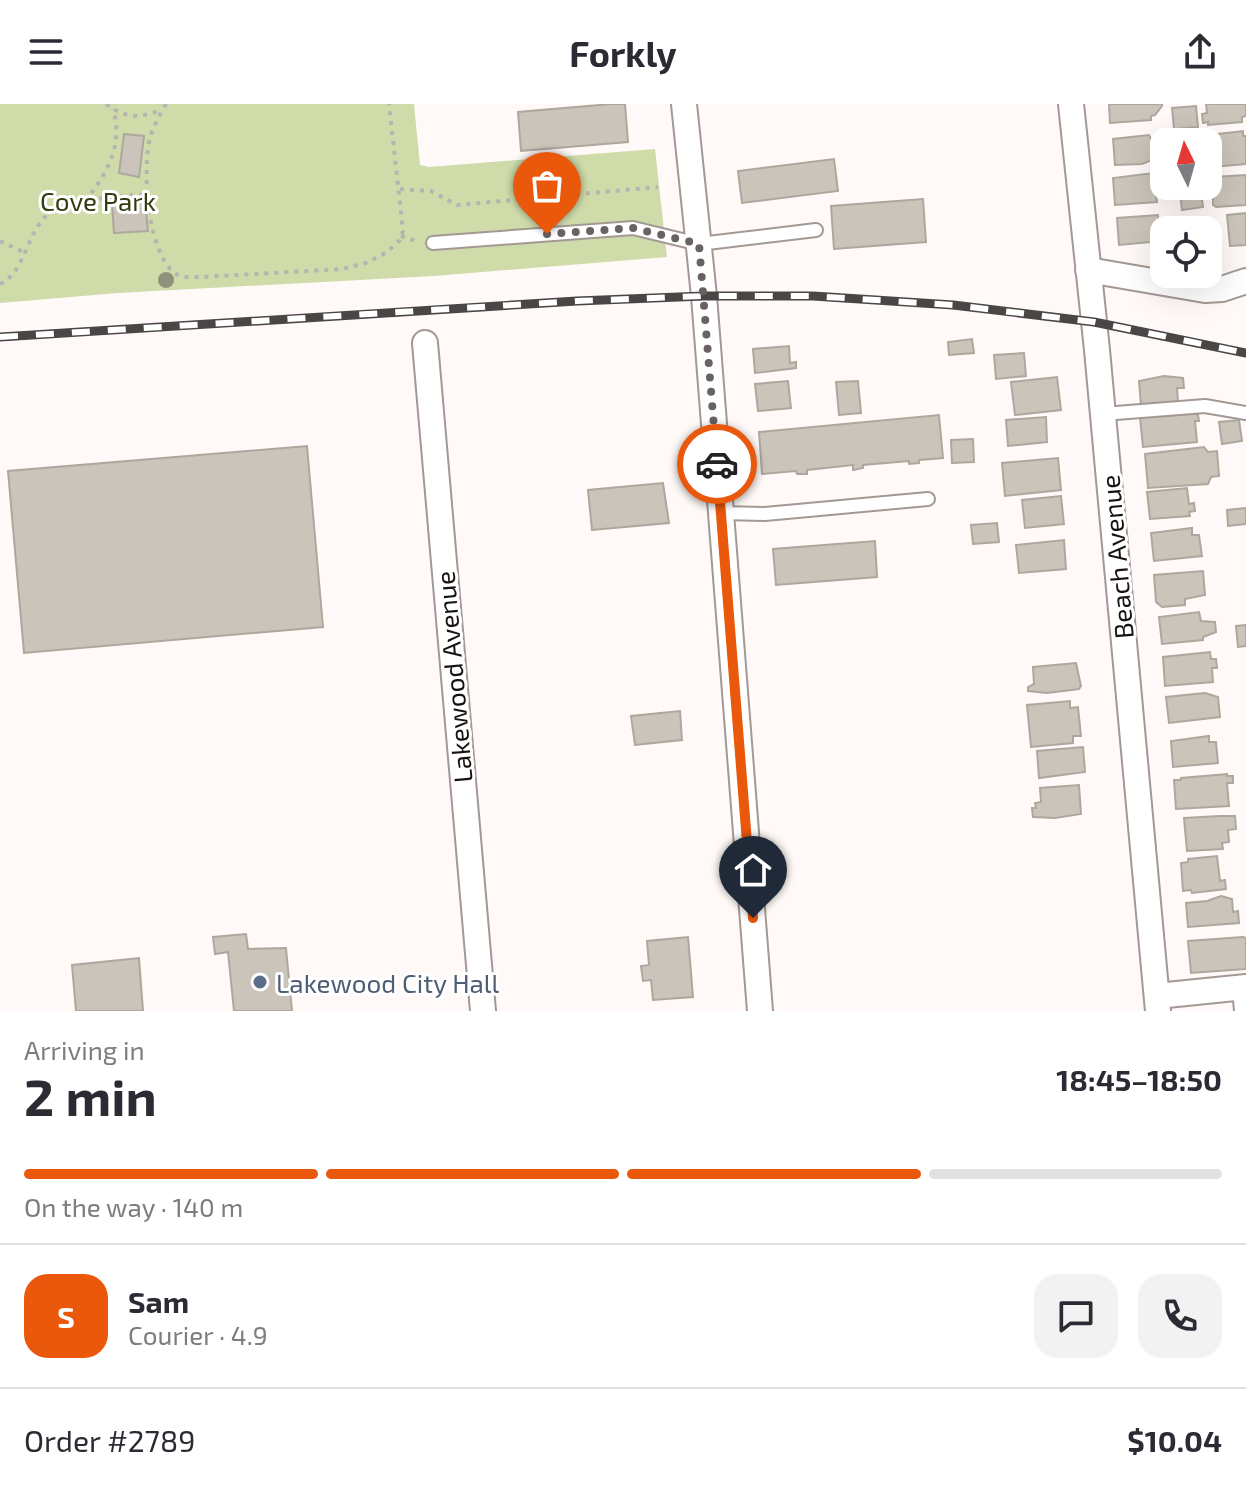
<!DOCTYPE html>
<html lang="en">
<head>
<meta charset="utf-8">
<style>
	:root { --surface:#fff; --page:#f2f2f3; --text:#2b2b33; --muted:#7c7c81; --line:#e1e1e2; --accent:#ea580c }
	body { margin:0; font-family:"Exo 2",sans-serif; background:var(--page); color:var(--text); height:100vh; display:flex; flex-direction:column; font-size:30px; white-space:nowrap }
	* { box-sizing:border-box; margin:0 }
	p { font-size:26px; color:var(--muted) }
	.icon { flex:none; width:44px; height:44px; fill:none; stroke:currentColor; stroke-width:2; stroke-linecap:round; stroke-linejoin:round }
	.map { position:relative; height:907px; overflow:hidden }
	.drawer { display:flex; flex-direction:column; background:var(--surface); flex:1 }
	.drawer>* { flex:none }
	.needle { width:52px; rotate:355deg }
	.fabs { position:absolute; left:1150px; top:24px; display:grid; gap:16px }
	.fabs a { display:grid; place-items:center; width:72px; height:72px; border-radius:16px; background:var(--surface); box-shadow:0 8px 32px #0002; font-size:40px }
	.pin { position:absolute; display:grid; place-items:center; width:68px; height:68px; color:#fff; margin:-82px -34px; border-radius:50% 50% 50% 0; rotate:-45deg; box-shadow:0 0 8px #0007 }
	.pin .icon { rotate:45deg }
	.courier { position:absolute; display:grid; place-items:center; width:80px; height:80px; margin:-40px; border:6px solid #ea580c; border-radius:50%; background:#fff; color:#222; box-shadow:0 2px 10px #0007 }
	.summary em { font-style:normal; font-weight:700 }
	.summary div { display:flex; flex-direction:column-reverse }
	.summary { display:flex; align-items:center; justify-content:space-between; height:136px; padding:0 24px }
	h1 { font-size:52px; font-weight:700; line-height:60px }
	.bar { display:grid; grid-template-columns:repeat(4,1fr); gap:12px 8px; align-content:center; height:96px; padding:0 24px }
	.bar i { height:10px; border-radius:6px; background:var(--line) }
	.bar .active { background:var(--accent) }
	.bar p { grid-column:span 4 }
	.line { display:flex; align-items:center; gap:20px; padding:0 24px; border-top:2px solid var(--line) }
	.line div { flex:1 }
	.round { display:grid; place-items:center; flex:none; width:84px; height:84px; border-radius:24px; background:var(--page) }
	header { display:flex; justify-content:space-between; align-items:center; height:104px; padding:0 24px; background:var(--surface); font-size:36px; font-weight:700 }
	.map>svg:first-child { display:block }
	.green { fill:#cfdcaa }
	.building { fill:#cac4ba; stroke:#ada79e; stroke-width:2 }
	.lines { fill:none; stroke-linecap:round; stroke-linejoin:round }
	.lane-casing { stroke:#a39894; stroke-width:16 }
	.street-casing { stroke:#a39894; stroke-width:28 }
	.path { stroke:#b7b3b1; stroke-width:4; stroke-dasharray:4 6; stroke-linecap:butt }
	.lane { stroke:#fff; stroke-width:12 }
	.street { stroke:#fff; stroke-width:24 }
	.rail-casing { stroke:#4a4645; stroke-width:9 }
	.rail { stroke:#fff; stroke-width:6; stroke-dasharray:18; stroke-linecap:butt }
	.tree { fill:#8f9279 }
	.done { stroke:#686362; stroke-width:8; stroke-dasharray:0 14.4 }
	.route { stroke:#ea580c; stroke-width:10 }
	.service-dot { fill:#5c6f8a; stroke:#fff; stroke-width:3 }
	.labels { text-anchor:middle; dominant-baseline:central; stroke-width:6; stroke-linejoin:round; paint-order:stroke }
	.park-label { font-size:26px; fill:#333c11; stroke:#fff }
	.street-label { font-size:26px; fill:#161211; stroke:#fff }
	.service-label { font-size:26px; fill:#4e5e75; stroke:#fff; text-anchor:start }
</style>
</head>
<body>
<header><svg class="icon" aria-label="menu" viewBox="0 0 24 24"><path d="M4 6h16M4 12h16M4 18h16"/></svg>Forkly<svg class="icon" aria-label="share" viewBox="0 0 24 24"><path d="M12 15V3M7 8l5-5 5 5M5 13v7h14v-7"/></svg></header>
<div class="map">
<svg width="1246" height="907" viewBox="0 0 1246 907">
	<rect width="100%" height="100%" fill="#fffaf8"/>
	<path class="green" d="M0 0H414L420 61 429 63 655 45 667 153 434 172 118 189 0 199Z"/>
	<path class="building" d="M611 0H625L628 38 521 47 518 8Z
		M1109 0H1162V2L1155 11 1151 12V16L1110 19Z
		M1206 0H1246V12L1242 13V18L1208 21V18L1203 19 1202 10 1207 9Z
		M1196 2 1198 23 1174 25 1172 4Z
		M1243 27V32H1246V60L1212 63 1209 31Z
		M124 30 144 32 139 73 119 69Z
		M1149 31 1151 35H1160L1162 49H1156L1157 54 1142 60 1115 61 1113 35Z
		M834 55 838 87 742 99 738 67Z
		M1153 69 1155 80 1164 79V82H1168L1165 83 1166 91 1156 92 1157 98 1115 101 1113 74Z
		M1246 71V101L1216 103 1213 101V73Z
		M1179 82H1200L1203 103 1182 106Z
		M923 95 926 138 834 145 831 102Z
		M145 96 148 127 114 129 112 98Z
		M1246 109V141L1230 142 1227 111Z
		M1158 111 1159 123 1164 122V133H1160L1161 137 1119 141 1117 114Z
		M1204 117 1205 126H1182V119Z
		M972 235 974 249 949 251 948 238Z
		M789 242 790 259 796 258V264L755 269 753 245Z
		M1024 249 1026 272 996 275 994 251Z
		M1164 272 1183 274 1184 284H1177L1178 298 1141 301 1139 277Z
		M1057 273 1061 306 1015 311 1011 278Z
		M788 277 791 304 758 307 755 280Z
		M858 277 861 309 839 311 836 278Z
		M1194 309 1198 311 1199 317H1195L1197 338 1143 343 1140 314Z
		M939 311 943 354 919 356V359L909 360V357L863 361V364L853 366V361L807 366V370H797L796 367 762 370 759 328Z
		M1046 313 1047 338 1008 342 1006 316Z
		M1239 316 1242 337 1222 340 1219 318Z
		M973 335 974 358 952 359 951 336Z
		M307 342 323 523 24 549 8 367Z
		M1204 343 1208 348 1217 347 1219 372 1211 373 1208 380 1148 384 1145 350Z
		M1058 354 1061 386 1005 392 1002 359Z
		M663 379 669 419 592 426 588 386Z
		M1187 384 1189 400 1194 399 1195 407 1189 408 1190 412 1150 415 1147 388Z
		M1061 392 1064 420 1025 424 1022 396Z
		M1246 404V420L1228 422 1227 406Z
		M997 419 999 438 973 440 971 421Z
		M1192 424V431H1199L1202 452 1154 457 1151 429Z
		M1064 436 1066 465 1019 469 1016 441Z
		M875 437 877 473 776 481 773 445Z
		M1203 467 1205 491 1185 495V501L1162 503 1156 498 1154 471Z
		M1199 508 1201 517 1215 518 1216 528 1203 533V536L1162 540 1159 513Z
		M1246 521V542L1238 543 1236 522Z
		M1210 548 1211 555H1216L1217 564H1212L1213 578 1165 582 1163 553Z
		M1076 559 1081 582 1079 585 1047 589 1028 587V583L1034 580 1033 563Z
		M1205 589 1218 593 1220 613 1169 619 1166 593Z
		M1070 597V604L1078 603 1081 632H1073V639L1031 643 1027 601Z
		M680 607 682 636 635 641 631 612Z
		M1209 632V638H1216L1218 659 1173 663 1171 637Z
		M1083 643 1085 668 1039 674 1037 647Z
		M1227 670V672H1233V679H1227L1229 702 1176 705 1174 676H1181V674Z
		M1079 681 1081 710 1055 714 1033 713 1032 704H1036L1035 699 1041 698 1040 684Z
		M1220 712H1235L1236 725 1228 726 1229 738 1222 739 1223 745 1187 747 1184 714Z
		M1217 752 1220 777 1225 776 1226 785 1192 789 1191 786 1183 787 1181 759 1188 758V755Z
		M1221 792 1232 795 1233 808 1238 807 1239 819 1188 823 1186 799 1207 797Z
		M246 830 248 845 286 844 292 907H234L228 848 215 850 213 833Z
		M688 833 693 893 653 896 651 876 643 877 641 862 649 861 647 837Z
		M1243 833 1246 834V865L1191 869 1188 837Z
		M139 854 143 907H76L72 861Z"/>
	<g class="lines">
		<g class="lane-casing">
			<path id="lane" d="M433 139 633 124 699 140 816 126
				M1103 310 1205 302 1246 309
				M721 409 765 410 928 395
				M1239 884 1241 907"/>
		</g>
		<g class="street-casing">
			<path id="street" d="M684 0 704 192 760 907
				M1071 0 1097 246 1158 907
				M1088 166 1205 186 1222 185 1246 177
				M425 239 483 907
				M1157 892 1246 883"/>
		</g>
		<path class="path" d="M106 0C126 15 139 14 162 6
			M166 0C160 10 153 23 150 34 142 64 147 155 178 171 185 174 195 173 203 173L342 165 366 159 387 148 400 136 403 127 389 0
			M400 85 431 87 457 101 658 83
			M85 97C107 70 124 41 113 5
			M401 132 419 138
			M0 137 25 149
			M0 180C25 168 26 132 45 113 64 95 123 92 149 90"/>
		<use href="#lane" class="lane"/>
		<use href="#street" class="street"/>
		<g class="rail-casing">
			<path id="rail" d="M0 233 577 197 704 192H813L953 201 1094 218 1246 249"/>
		</g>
		<use href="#rail" class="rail"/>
	</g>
	<circle class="tree" cx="166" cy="176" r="8"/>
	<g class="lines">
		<path class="done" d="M547 130 633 124 699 140 717 360"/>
		<path class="route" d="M717 360 753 814"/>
	</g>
	<circle class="service-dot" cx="260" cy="878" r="8"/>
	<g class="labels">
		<g class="park-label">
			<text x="98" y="96">Cove Park</text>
		</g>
		<g class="street-label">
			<text transform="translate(1116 453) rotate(-95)">Beach Avenue</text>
			<text transform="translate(453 573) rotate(-95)">Lakewood Avenue</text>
		</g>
		<g class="service-label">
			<text x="276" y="878">Lakewood City Hall</text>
		</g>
	</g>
</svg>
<div class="fabs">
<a><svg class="needle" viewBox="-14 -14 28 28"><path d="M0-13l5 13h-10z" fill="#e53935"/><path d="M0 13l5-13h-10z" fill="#7c7c81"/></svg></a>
<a><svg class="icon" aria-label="locate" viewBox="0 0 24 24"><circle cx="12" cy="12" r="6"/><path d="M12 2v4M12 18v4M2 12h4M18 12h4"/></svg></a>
</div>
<div class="pin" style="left:547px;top:130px;background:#ea580c"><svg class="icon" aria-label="bag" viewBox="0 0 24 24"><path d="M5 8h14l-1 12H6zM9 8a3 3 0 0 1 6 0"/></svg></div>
<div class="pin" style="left:753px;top:814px;background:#1f2937"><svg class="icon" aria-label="home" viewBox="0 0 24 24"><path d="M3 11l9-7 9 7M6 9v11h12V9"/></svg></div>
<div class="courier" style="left:717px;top:360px"><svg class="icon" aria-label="car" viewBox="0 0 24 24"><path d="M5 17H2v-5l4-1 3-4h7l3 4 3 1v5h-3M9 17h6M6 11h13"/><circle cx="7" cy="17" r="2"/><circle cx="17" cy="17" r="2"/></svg></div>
</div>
<section class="drawer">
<div class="summary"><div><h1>2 min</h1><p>Arriving in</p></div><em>18:45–18:50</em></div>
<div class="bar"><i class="active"></i><i class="active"></i><i class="active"></i><i></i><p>On the way · 140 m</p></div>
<div class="line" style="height:144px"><b class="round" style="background:var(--accent);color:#fff">S</b><div><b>Sam</b><p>Courier · 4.9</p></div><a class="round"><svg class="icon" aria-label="chat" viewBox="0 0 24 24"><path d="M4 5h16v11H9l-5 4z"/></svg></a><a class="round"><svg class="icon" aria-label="phone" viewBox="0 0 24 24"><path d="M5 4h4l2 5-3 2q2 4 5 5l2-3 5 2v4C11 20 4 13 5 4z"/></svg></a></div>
<div class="line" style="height:104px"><div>Order #2789</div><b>$10.04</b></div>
</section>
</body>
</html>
